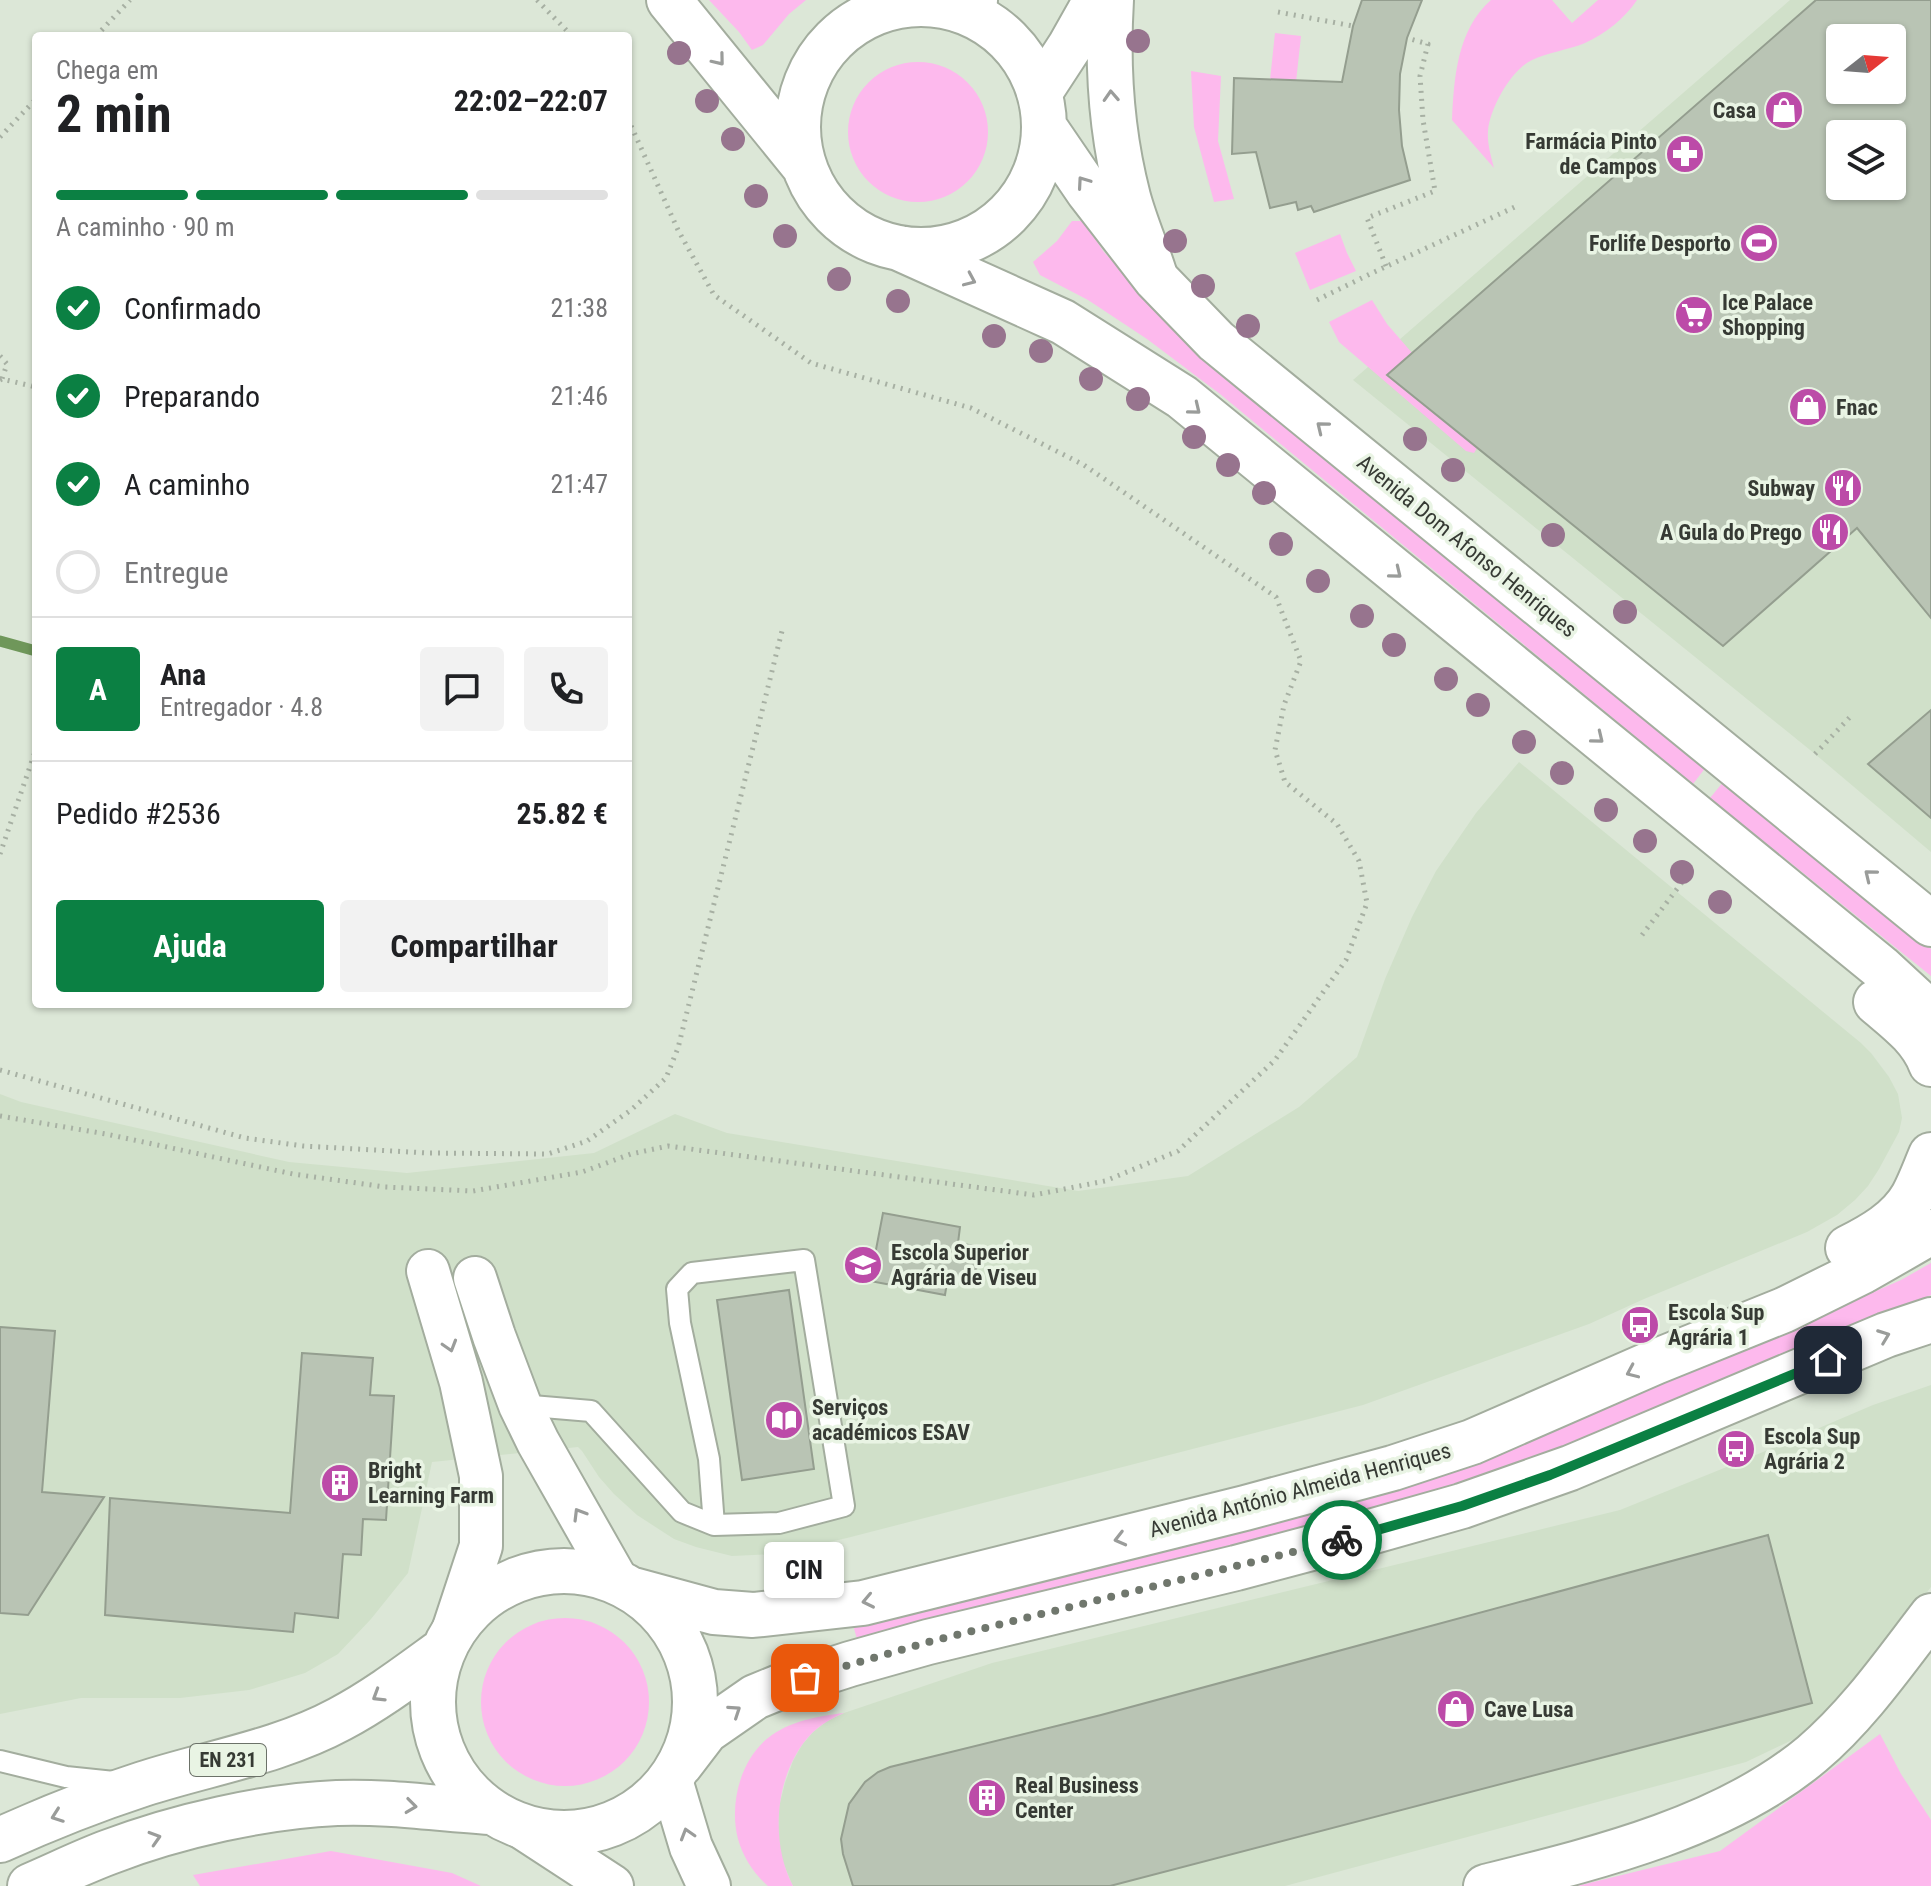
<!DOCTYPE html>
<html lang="pt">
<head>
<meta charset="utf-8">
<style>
	:root { --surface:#fff; --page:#f2f2f2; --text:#202124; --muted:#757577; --line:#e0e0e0; --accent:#0b8043 }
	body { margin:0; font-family:"Roboto Condensed",sans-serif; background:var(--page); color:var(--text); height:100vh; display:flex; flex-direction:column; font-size:30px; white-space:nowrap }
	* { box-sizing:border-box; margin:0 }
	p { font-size:26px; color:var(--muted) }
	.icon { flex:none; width:44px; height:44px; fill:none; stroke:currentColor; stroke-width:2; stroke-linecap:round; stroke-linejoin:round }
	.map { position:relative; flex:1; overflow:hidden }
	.drawer { position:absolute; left:32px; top:32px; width:600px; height:976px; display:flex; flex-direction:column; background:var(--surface); border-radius:8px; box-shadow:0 2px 6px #0004 }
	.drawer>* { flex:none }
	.needle { width:52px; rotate:73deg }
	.buttons { position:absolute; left:1826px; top:24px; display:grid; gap:16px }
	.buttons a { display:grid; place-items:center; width:80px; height:80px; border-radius:8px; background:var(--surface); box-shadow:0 2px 6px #0004; font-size:40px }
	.pin { position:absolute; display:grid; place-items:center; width:68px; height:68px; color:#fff; margin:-34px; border-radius:16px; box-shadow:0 4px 12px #0006 }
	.courier { position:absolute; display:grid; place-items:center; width:80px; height:80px; margin:-40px; border:6px solid #0b8043; border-radius:50%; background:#fff; color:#222; box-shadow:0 2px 10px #0007 }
	.bubble { position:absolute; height:56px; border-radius:8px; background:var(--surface); box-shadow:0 2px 6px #0004; font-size:26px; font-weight:700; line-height:56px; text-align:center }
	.head em { font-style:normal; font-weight:700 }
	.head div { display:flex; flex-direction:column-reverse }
	.head { display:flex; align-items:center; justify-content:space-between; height:136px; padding:0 24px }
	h1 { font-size:52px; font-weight:700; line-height:60px }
	.bar { display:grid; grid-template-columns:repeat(4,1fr); gap:12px 8px; align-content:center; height:96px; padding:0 24px }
	.bar i { height:10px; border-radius:6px; background:var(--line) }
	.bar .current { background:var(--accent) }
	.bar p { grid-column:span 4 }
	.line { display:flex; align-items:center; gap:20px; padding:0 24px; border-top:2px solid var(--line) }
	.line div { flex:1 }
	.round { display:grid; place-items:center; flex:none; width:84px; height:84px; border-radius:8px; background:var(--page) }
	ol { padding:0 24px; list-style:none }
	li { display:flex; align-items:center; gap:24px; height:88px }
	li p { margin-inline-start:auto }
	li .icon { padding:8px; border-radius:50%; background:var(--accent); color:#fff; stroke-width:4 }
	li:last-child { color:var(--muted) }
	li i { width:44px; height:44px; border:4px solid var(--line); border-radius:50% }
	.cta { display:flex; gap:16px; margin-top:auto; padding:16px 24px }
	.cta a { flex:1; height:92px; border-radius:8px; background:var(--accent); color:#fff; font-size:32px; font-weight:700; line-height:92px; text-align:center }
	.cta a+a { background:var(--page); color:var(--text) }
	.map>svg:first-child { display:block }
	.built { fill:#d0e0c9; fill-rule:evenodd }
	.green { fill:#fdb9ed }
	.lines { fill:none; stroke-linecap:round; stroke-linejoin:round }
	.stream { stroke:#6f975a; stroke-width:11 }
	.building { fill:#b9c4b4; stroke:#949e8f; stroke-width:2; fill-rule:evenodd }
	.lane-casing { stroke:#a3ad9e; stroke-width:24 }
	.street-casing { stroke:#a3ad9e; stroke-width:46 }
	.secondary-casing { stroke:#a3ad9e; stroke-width:48 }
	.primary-casing { stroke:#a3ad9e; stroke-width:48 }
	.path { stroke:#a7b0a3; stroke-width:5; stroke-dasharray:2 6; stroke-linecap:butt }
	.lane { stroke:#fff; stroke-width:20 }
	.street { stroke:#fff; stroke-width:42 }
	.secondary { stroke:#fff; stroke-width:44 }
	.primary { stroke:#fff; stroke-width:44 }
	.tree { fill:#97748e }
	.oneway { stroke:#9a9c9a }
	.done { stroke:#70776d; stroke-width:8; stroke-dasharray:0 14.4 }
	.route { stroke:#0b8043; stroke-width:10 }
	.labels { text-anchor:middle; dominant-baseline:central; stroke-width:7; stroke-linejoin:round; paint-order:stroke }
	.shield { fill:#e9f4e4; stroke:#6c7269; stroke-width:2 }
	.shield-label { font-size:20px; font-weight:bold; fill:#363a34 }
	.poi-label { font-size:22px; font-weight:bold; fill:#363a34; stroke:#e9f4e4; text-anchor:start }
	.street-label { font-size:22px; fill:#363a34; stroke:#e9f4e4 }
</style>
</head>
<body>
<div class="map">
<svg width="1931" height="1886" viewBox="0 0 1931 1886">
	<rect width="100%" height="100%" fill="#dce7d7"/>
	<path class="built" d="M1790 0H1931V852L1815 754 1353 380ZM1840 38H1892V90H1840ZM1840 134H1892V186H1840Z
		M1519 762 1861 1043 1871 1053 1889 1077 1898 1094 1902 1118 1899 1132 1879 1169 1868 1186 1855 1200 1837 1215 1807 1232 1644 1299 1589 1324 1363 1405 847 1538 776 1554 732 1556 696 1547 674 1539 637 1515 614 1494 599 1477 582 1451 578 1447 432 1462 408 1573 371 1619 338 1654 305 1673 249 1690 180 1698H81L0 1714V1094L21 1102 289 1162 407 1173 594 1153 675 1114 727 1133 1078 1191 1188 1176 1299 1107 1357 1057 1385 979 1412 917 1436 871 1476 813Z
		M1931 1385V1587L1826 1724 1746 1762 1285 1886H793L791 1882 781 1857 778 1831 779 1807 785 1783 793 1761 802 1745 813 1732 827 1721 844 1713 992 1663 1620 1510 1744 1460 1873 1405Z"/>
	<path class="green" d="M709 0H806L789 14 763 45 752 50 739 32Z
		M1491 0H1552L1572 23 1598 0H1637C1625 18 1605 34 1585 43 1568 50 1549 52 1532 60 1511 70 1490 108 1488 131 1487 143 1491 156 1494 168L1452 120C1454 78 1457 30 1491 0Z
		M1275 33 1301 36 1296 82 1270 80Z
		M848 132a70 70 0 1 1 140 0a70 70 0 1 1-140 0Z
		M1191 71 1221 76 1218 141 1234 199 1214 202 1194 127Z
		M1072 221H1084L1103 251 1148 299 1706 767 1693 784 1220 394 1147 339 1088 300 1040 275 1033 262 1057 241Z
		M1340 234 1347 253 1356 271 1310 290 1295 253Z
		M1372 300 1387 324 1413 354 1387 376 1477 448 1474 453 1466 451 1339 342 1329 322Z
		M1724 781 1778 827 1931 949V976L1710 798Z
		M1931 1263V1295L1790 1352 1595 1435 1467 1484 1359 1517 857 1639 853 1625 1354 1501 1410 1484 1783 1332 1901 1280Z
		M481 1702a84 84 0 1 1 168 0a84 84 0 1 1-168 0Z
		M844 1713C832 1718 822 1724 812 1733 775 1771 769 1840 793 1886H768C754 1874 743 1857 738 1839 729 1805 740 1760 768 1738 789 1721 819 1716 844 1713Z
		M1880 1734 1901 1774 1931 1820V1886H1577L1720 1851Z
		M331 1851 452 1873 481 1886H200L193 1875Z"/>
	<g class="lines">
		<path class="stream" d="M0 641 36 651"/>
	</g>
	<path class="building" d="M1362 0H1422L1407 38 1400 74 1399 110 1402 146 1410 180 1314 212 1311 206 1298 210 1296 202 1270 208 1256 152 1232 154 1234 78 1342 82 1353 26Z
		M1816 0H1931V618L1857 528 1723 646 1387 375ZM1840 38H1892V90H1840ZM1840 134H1892V186H1840Z
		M1931 710V818L1868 764Z
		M883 1213 960 1227 958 1243 980 1247 974 1282 948 1276 945 1295 870 1281Z
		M789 1290 814 1469 742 1480 717 1300Z
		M0 1327 55 1331 42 1492 104 1497 28 1615 0 1613Z
		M302 1353 373 1358 370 1395 394 1396 386 1520 363 1519 361 1555 343 1554 338 1618 295 1613 293 1632 105 1615 110 1498 290 1513Z
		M1768 1535 1812 1703 1110 1886H853L843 1854 841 1839 849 1804 865 1782 878 1772 890 1767 1101 1715Z"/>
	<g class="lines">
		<g class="lane-casing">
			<path id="lane" d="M520 1405 591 1411 682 1512 714 1525 779 1523 844 1506 804 1260 692 1273 677 1289 680 1323 709 1459 714 1525
				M0 1761 66 1777 114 1782"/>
		</g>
		<g class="street-casing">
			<path id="street" d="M428 1271 461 1382 481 1476V1546L453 1631
				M475 1278 494 1336 520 1405 538 1442 617 1581
				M671 1780 691 1847 709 1886
				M523 1828 612 1886
				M1485 1886C1593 1859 1724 1828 1812 1754 1858 1715 1894 1663 1931 1615"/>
		</g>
		<g class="secondary-casing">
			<path id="secondary" d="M1111 0C1107 66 1111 132 1128 197 1135 223 1146 248 1154 273
				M960 10 975 0
				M1040 92 1070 46 1096 0"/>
		</g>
		<g class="primary-casing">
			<path id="primary" d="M669 0 804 166
				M798 127a123 123 0 1 1 246 0a123 123 0 1 1-246 0Z
				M1045 128 1088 191 1156 279 1216 341 1931 924
				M899 248 1063 322 1182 397 1880 967 1931 1014
				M1876 1002C1897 1020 1921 1037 1931 1064
				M1848 1248C1872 1236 1899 1221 1913 1196 1920 1183 1925 1169 1931 1155
				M433 1702a131 131 0 1 1 262 0a131 131 0 1 1-262 0Z
				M633 1590 714 1612 753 1615 863 1603 1245 1508 1393 1468 1472 1442 1655 1362 1784 1310 1863 1271 1931 1232
				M680 1765 706 1731 755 1697 782 1686 850 1664 928 1642 1236 1568 1349 1538 1462 1506 1570 1468 1886 1335 1931 1320
				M0 1840C46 1819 94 1800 143 1784 208 1763 279 1752 340 1719 376 1700 409 1675 442 1651
				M30 1886C56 1875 82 1862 109 1852 177 1826 265 1806 337 1803 388 1801 439 1809 490 1812"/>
		</g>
		<path class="path" d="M537 0 572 36
			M1278 12 1353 26
			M96 36 130 0
			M0 137 36 99
			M1386 266 1367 218 1435 191 1423 120 1420 76 1428 44 1407 38
			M1317 300 1370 274 1517 206
			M0 356 7 364 2 379
			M0 380 2 379 36 387
			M1815 754 1851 716
			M0 854 36 749
			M1642 935 1683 881
			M0 1070 245 1138 303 1146 428 1153 548 1154 587 1141 631 1110 666 1078 678 1048 783 627
			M0 1116 106 1134 293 1174 385 1187 473 1191 582 1172 631 1154 668 1146 1034 1195 1105 1181 1178 1151 1275 1060 1346 960 1367 903 1359 861 1337 824 1285 782 1275 750 1284 705 1301 661 1276 597 1084 465 971 408 811 363 714 295 678 230 628 119"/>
		<use href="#lane" class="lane"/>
		<use href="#street" class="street"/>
		<use href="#secondary" class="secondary"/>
		<use href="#primary" class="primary"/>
	</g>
	<g class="tree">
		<circle cx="1138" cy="41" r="12"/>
		<circle cx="679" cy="53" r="12"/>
		<circle cx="707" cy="101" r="12"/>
		<circle cx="733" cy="139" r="12"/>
		<circle cx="756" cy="196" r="12"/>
		<circle cx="785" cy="236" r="12"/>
		<circle cx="1175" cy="241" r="12"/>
		<circle cx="839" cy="279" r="12"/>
		<circle cx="1203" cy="286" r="12"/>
		<circle cx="898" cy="301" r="12"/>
		<circle cx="1248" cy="326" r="12"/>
		<circle cx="994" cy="336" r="12"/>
		<circle cx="1041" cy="351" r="12"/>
		<circle cx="1091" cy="379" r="12"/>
		<circle cx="1138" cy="399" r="12"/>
		<circle cx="1194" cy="437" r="12"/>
		<circle cx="1415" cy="439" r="12"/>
		<circle cx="1228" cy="465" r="12"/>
		<circle cx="1453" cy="470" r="12"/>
		<circle cx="1264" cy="493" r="12"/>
		<circle cx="1553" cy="535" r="12"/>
		<circle cx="1281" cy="544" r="12"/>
		<circle cx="1318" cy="581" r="12"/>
		<circle cx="1625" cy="612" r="12"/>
		<circle cx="1362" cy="616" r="12"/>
		<circle cx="1394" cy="645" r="12"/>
		<circle cx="1446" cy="679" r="12"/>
		<circle cx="1478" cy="705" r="12"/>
		<circle cx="1524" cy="742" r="12"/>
		<circle cx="1562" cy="773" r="12"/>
		<circle cx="1606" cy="810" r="12"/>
		<circle cx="1645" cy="841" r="12"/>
		<circle cx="1682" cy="872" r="12"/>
		<circle cx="1720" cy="902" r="12"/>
	</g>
	<defs><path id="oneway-chevron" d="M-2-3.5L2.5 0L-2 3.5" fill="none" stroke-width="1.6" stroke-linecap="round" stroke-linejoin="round" transform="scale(2)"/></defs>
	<g class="oneway">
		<use href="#oneway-chevron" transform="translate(719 60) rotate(51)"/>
		<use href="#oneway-chevron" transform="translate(1111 96) rotate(-93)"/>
		<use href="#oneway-chevron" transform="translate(1083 182) rotate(-125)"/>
		<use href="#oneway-chevron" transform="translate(970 280) rotate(24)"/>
		<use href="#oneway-chevron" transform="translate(1195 409) rotate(39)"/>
		<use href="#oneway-chevron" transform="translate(1322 427) rotate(-141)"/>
		<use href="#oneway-chevron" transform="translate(1396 573) rotate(39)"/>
		<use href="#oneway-chevron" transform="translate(1598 738) rotate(39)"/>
		<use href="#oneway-chevron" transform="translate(1870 875) rotate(-141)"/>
		<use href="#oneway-chevron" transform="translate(1884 1336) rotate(-21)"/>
		<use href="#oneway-chevron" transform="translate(450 1346) rotate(73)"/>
		<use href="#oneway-chevron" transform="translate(1632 1372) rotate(156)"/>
		<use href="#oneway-chevron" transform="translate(579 1514) rotate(-121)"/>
		<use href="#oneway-chevron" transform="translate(1120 1539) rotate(166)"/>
		<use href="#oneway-chevron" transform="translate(868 1601) rotate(168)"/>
		<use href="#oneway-chevron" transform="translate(378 1696) rotate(148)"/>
		<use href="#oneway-chevron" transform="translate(735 1711) rotate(-34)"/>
		<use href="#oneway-chevron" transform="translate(411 1806) rotate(7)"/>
		<use href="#oneway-chevron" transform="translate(57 1816) rotate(160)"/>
		<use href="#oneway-chevron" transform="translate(687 1834) rotate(-107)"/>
		<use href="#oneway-chevron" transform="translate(155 1838) rotate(-17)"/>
	</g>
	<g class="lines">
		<path class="done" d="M805 1678 928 1642 1342 1540"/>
		<path class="route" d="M1342 1540 1462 1506 1550 1475 1828 1360"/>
	</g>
	<defs>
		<g id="shop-disc" transform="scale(2)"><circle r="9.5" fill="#bc4ba8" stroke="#e9f4e4"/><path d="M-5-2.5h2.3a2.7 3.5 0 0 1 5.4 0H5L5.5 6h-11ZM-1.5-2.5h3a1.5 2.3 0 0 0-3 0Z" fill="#fff"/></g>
		<g id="pharmacy-disc" transform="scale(2)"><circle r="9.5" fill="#bc4ba8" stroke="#e9f4e4"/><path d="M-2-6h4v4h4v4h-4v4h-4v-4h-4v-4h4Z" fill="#fff"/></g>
		<g id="stadium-disc" transform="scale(2)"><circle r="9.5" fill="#bc4ba8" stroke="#e9f4e4"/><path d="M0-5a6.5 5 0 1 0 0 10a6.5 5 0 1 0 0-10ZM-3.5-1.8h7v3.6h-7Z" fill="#fff"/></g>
		<g id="supermarket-disc" transform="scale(2)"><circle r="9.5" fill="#bc4ba8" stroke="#e9f4e4"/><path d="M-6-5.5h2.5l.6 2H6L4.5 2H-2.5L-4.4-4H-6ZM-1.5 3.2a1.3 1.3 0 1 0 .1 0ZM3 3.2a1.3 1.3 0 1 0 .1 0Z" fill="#fff"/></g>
		<g id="restaurant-disc" transform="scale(2)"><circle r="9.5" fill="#bc4ba8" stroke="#e9f4e4"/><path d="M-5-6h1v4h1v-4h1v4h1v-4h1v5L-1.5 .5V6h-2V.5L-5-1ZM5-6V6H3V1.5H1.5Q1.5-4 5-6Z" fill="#fff"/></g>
		<g id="university-disc" transform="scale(2)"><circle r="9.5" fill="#bc4ba8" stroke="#e9f4e4"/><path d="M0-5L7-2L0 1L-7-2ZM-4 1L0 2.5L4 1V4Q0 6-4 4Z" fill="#fff"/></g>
		<g id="bus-disc" transform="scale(2)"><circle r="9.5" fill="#bc4ba8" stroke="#e9f4e4"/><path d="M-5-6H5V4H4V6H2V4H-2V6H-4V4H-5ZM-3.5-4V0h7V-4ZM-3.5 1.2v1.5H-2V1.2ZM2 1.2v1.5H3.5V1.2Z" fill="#fff"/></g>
		<g id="library-disc" transform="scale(2)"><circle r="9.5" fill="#bc4ba8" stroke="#e9f4e4"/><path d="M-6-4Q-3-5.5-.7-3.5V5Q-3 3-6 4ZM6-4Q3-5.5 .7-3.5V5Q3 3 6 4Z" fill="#fff"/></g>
		<g id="building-disc" transform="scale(2)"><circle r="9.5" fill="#bc4ba8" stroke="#e9f4e4"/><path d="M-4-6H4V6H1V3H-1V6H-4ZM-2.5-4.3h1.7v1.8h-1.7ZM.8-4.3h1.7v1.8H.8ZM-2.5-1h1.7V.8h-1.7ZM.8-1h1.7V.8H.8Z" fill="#fff"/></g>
	</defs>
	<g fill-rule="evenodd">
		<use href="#shop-disc" x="1784" y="110"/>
		<use href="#pharmacy-disc" x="1685" y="154"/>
		<use href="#stadium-disc" x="1759" y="243"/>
		<use href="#supermarket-disc" x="1694" y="315"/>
		<use href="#shop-disc" x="1808" y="407"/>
		<use href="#restaurant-disc" x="1843" y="488"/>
		<use href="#restaurant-disc" x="1830" y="532"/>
		<use href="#university-disc" x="863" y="1265"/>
		<use href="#bus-disc" x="1640" y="1325"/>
		<use href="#library-disc" x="784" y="1420"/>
		<use href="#bus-disc" x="1736" y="1449"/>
		<use href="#building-disc" x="340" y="1483"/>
		<use href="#shop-disc" x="1456" y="1709"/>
		<use href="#building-disc" x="987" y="1798"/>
	</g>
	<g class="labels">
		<rect class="shield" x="190" y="1744" width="76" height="32" rx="6"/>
		<g class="shield-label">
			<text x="228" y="1760">EN 231</text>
		</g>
		<g class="poi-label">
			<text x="1756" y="110" text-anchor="end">Casa</text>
			<text x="1657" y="141" text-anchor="end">Farmácia Pinto<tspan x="1657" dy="25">de Campos</tspan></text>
			<text x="1731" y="243" text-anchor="end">Forlife Desporto</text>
			<text x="1722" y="302">Ice Palace<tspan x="1722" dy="25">Shopping</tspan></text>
			<text x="1836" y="407">Fnac</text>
			<text x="1815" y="488" text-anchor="end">Subway</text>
			<text x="1802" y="532" text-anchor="end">A Gula do Prego</text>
			<text x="891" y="1252">Escola Superior<tspan x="891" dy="25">Agrária de Viseu</tspan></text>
			<text x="1668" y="1312">Escola Sup<tspan x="1668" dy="25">Agrária 1</tspan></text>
			<text x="812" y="1407">Serviços<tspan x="812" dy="25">académicos ESAV</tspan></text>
			<text x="1764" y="1436">Escola Sup<tspan x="1764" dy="25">Agrária 2</tspan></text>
			<text x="368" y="1470">Bright<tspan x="368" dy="25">Learning Farm</tspan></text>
			<text x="1484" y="1709">Cave Lusa</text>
			<text x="1015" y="1785">Real Business<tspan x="1015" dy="25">Center</tspan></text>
		</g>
		<g class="street-label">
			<text transform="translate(1467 546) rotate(39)">Avenida Dom Afonso Henriques</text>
			<text transform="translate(1300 1490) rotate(-15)">Avenida António Almeida Henriques</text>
		</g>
	</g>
</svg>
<div class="buttons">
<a><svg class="needle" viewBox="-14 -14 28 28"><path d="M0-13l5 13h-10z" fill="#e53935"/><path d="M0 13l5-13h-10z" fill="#757577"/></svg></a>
<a><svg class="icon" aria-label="layers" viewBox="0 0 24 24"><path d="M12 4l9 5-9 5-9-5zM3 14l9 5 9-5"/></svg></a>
</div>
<div class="pin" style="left:805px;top:1678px;background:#ea580c"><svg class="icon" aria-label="bag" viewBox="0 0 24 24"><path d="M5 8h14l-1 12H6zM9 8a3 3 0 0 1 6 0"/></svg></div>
<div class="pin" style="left:1828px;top:1360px;background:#1f2937"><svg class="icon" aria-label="home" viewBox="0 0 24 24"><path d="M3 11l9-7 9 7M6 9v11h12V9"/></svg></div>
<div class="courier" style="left:1342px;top:1540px"><svg class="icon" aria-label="bike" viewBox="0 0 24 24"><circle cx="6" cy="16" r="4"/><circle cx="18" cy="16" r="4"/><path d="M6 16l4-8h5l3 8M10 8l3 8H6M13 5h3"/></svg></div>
<div class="bubble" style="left:764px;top:1542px;width:80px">CIN</div>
<section class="drawer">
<div class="head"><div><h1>2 min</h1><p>Chega em</p></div><em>22:02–22:07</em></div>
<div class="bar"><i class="current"></i><i class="current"></i><i class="current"></i><i></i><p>A caminho · 90 m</p></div>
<ol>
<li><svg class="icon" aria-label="check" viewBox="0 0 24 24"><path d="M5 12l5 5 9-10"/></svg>Confirmado<p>21:38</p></li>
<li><svg class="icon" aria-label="check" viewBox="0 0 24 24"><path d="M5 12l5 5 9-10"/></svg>Preparando<p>21:46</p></li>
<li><svg class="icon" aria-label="check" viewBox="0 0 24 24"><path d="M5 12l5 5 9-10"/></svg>A caminho<p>21:47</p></li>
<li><i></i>Entregue</li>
</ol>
<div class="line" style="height:144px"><b class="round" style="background:var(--accent);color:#fff">A</b><div><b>Ana</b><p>Entregador · 4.8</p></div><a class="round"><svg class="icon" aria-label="chat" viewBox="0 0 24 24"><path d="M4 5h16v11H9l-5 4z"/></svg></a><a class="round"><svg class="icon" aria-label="phone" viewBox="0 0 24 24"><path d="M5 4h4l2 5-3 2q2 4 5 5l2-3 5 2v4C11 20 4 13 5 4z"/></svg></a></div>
<div class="line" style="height:104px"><div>Pedido #2536</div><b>25.82 €</b></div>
<div class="cta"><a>Ajuda</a><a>Compartilhar</a></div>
</section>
</div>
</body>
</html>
